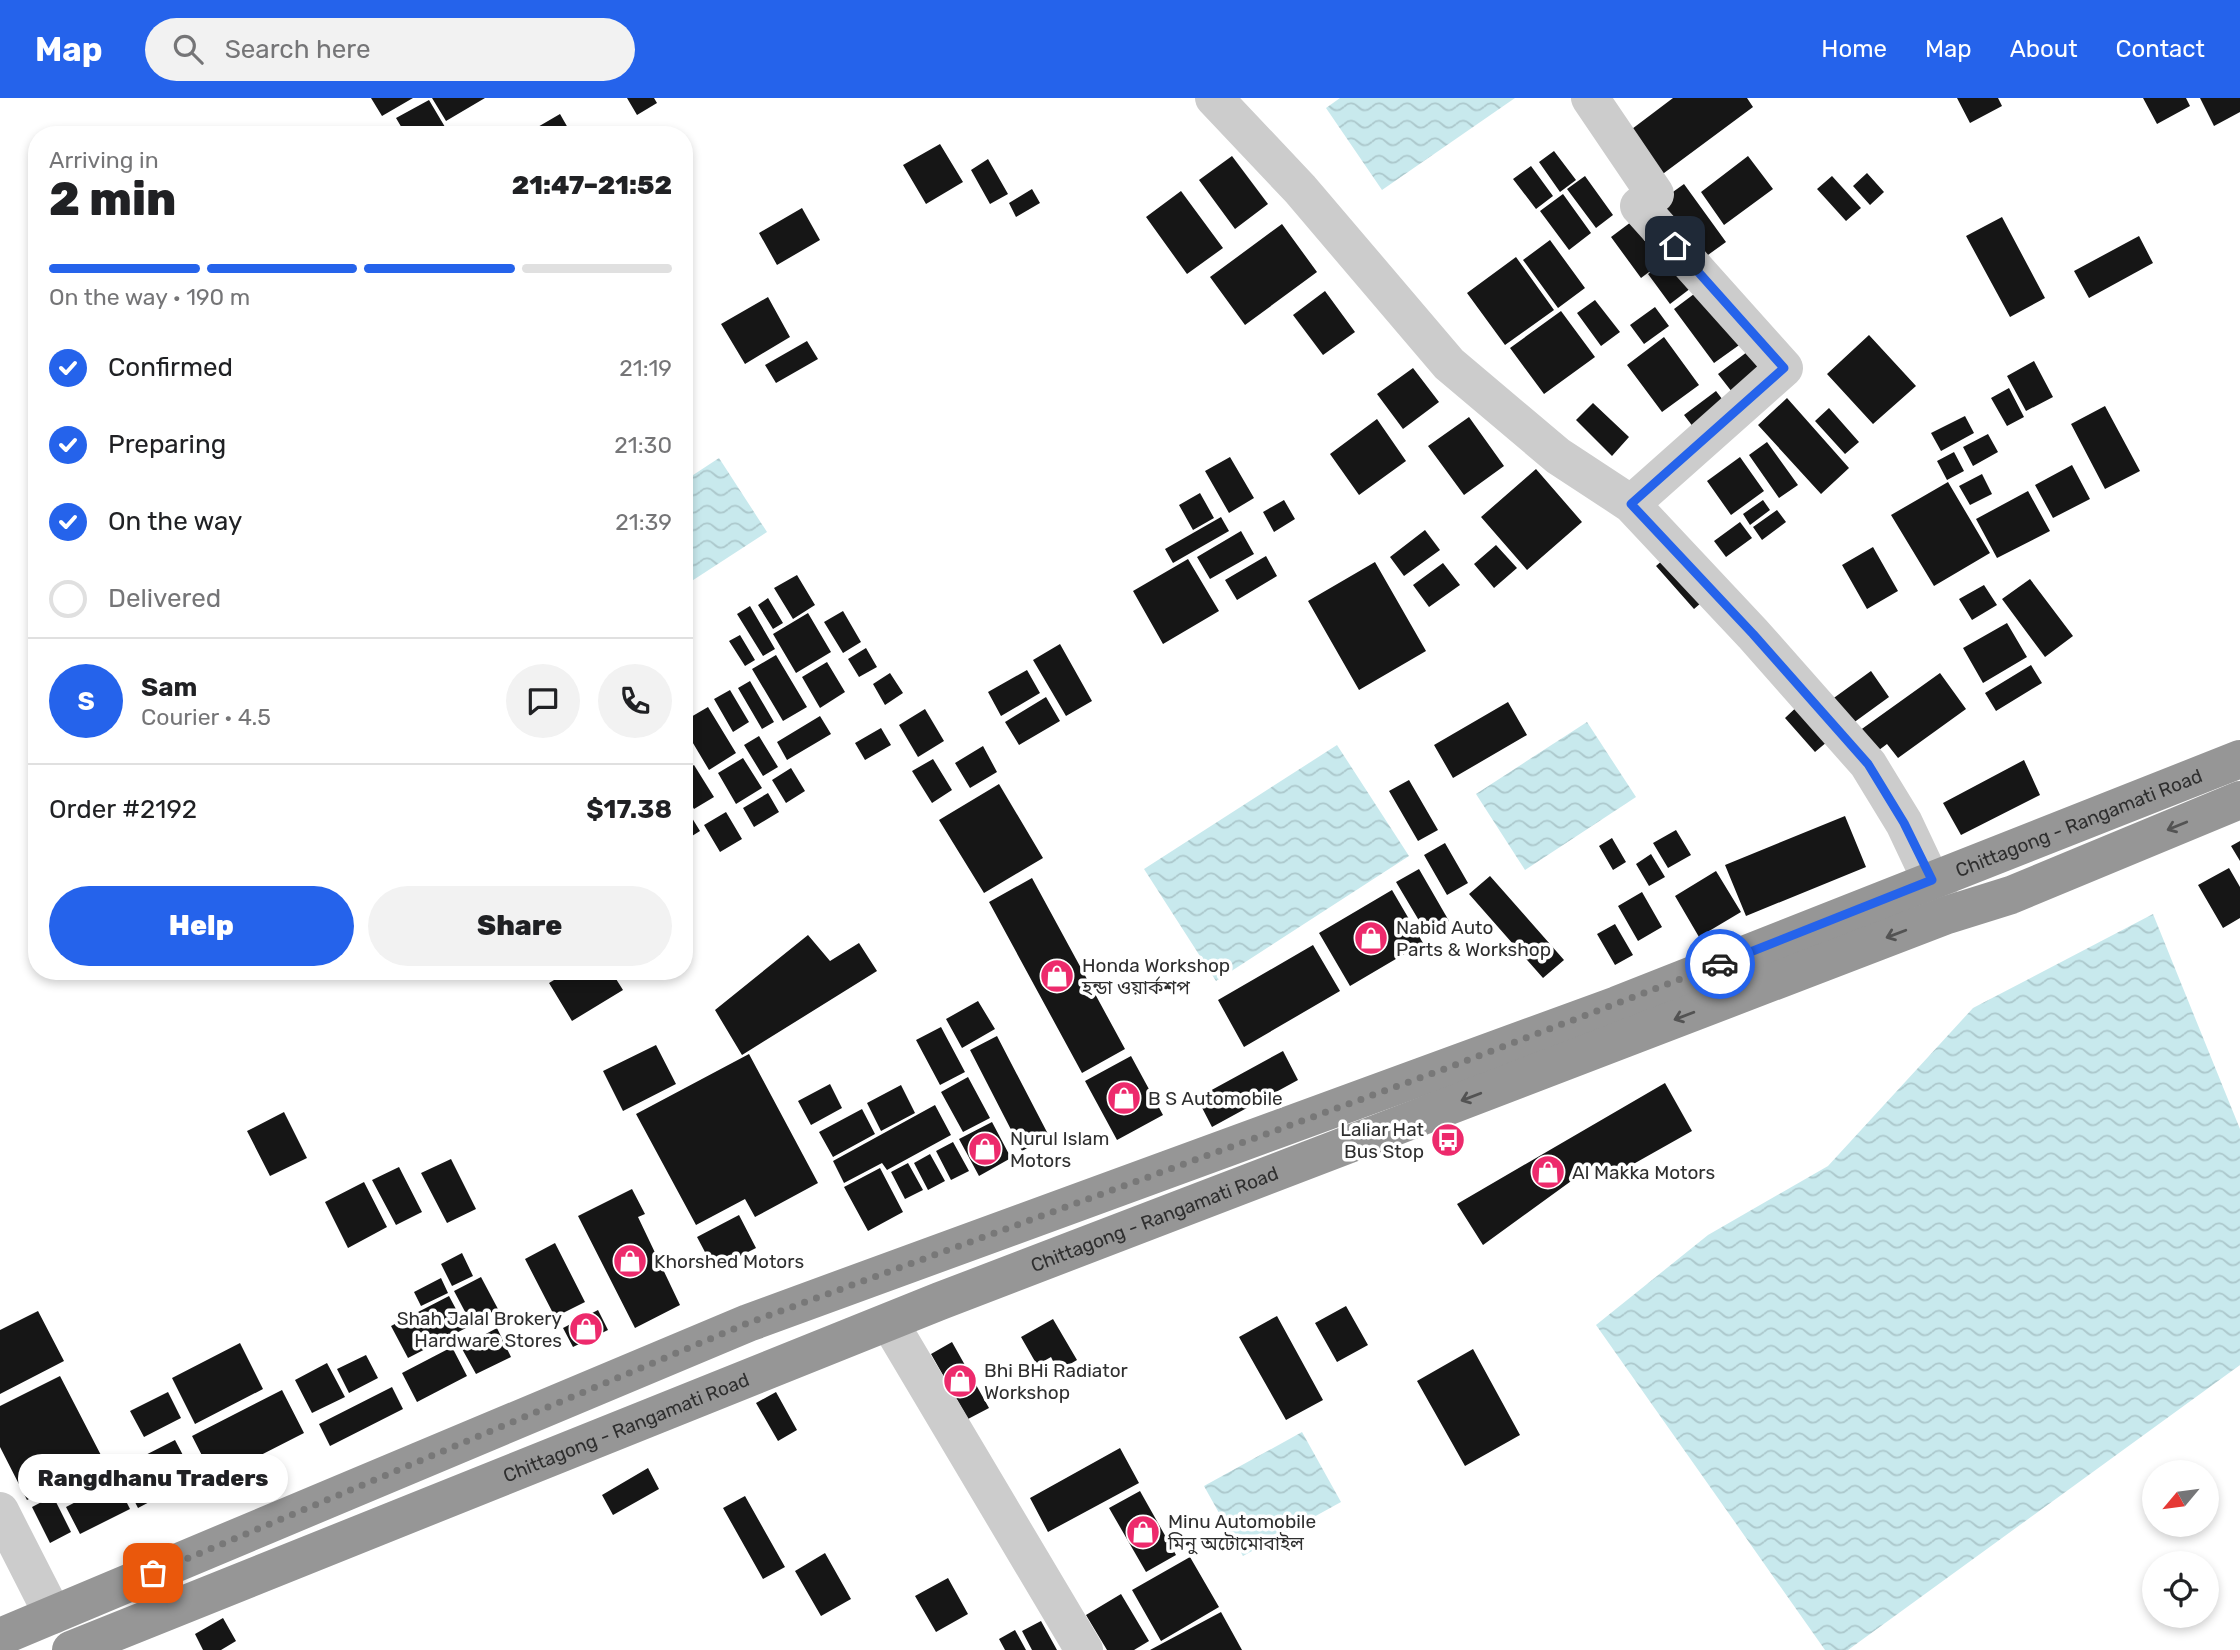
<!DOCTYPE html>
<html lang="en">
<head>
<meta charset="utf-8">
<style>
	:root { --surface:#fff; --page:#f2f2f2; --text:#202124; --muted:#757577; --line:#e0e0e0; --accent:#2563eb }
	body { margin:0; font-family:Rubik,"Noto Sans Bengali",sans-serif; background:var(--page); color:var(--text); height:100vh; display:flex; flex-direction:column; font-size:26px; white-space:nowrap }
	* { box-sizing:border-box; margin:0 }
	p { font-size:23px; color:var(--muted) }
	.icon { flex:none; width:38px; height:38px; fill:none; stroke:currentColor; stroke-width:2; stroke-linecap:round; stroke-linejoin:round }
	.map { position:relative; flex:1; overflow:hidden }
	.side { position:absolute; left:28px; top:28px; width:665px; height:854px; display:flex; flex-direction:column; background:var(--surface); border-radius:28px; box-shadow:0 4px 10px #0003 }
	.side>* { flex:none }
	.needle { width:46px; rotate:241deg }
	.buttons { position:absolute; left:2142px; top:1362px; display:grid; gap:14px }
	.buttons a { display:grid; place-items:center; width:77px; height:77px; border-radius:50%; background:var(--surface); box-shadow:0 4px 10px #0003; font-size:35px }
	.pin { position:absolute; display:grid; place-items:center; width:60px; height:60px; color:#fff; margin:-30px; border-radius:14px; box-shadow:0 4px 10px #0006 }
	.courier { position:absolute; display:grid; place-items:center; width:70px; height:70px; margin:-35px; border:5px solid #2563eb; border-radius:50%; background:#fff; color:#222; box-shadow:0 2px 9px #0007 }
	.bubble { position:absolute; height:49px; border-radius:24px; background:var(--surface); box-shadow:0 4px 10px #0003; font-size:23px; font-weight:800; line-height:49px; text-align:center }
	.headline em { font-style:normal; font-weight:800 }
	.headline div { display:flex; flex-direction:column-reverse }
	.headline { display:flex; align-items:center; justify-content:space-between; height:119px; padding:0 21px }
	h1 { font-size:46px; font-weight:800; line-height:52px }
	.bar { display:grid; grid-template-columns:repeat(4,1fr); gap:10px 7px; align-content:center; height:84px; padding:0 21px }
	.bar i { height:9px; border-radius:5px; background:var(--line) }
	.bar .selected { background:var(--accent) }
	.bar p { grid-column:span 4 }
	.line { display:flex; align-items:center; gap:18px; padding:0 21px; border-top:2px solid var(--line) }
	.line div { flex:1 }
	.round { display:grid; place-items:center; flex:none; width:74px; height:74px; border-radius:37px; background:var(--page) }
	ol { padding:0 21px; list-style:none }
	li { display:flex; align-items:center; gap:21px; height:77px }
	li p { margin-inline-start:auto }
	li .icon { padding:7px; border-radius:50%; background:var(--accent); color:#fff; stroke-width:4 }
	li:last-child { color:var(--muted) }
	li i { width:38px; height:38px; border:4px solid var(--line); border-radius:50% }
	.cta { display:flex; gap:14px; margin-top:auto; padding:14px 21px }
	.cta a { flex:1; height:80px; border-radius:42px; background:var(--accent); color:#fff; font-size:28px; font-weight:800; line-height:80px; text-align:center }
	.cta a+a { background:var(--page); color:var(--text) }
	header { display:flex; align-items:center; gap:42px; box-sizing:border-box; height:98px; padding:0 35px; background:var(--accent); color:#fff }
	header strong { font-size:33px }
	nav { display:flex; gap:38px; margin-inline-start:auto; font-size:24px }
	.search { width:490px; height:63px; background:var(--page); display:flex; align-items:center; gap:18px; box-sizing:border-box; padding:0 24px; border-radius:38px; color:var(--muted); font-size:26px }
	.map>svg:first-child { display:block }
	.water { fill:url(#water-waves) }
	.building { fill:#161616 }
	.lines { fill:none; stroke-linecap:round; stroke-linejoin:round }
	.street { stroke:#ccc; stroke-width:38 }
	.highway { stroke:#969696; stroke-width:38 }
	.oneway { stroke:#535353 }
	.done { stroke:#787878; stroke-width:7; stroke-dasharray:0 12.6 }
	.route { stroke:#2563eb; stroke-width:9 }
	.labels { text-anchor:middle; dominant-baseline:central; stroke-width:7; stroke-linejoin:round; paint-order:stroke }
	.street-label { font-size:19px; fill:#2f2f2f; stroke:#fff }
	.poi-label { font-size:19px; fill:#2f2f2f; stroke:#fff; text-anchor:start }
</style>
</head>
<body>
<header>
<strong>Map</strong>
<div class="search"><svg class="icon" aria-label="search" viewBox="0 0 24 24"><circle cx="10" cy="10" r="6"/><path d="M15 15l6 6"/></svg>Search here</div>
<nav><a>Home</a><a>Map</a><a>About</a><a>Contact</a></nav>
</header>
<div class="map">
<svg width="2240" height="1552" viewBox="0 0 2240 1552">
	<defs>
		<pattern id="water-waves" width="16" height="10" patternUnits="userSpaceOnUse" patternTransform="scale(1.75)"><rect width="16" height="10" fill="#c8e9ed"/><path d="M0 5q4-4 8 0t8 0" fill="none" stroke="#acc8cc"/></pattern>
	</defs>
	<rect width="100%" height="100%" fill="#fff"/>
	<path class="water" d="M1340 0H1515L1382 92 1326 10Z
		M719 360 767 434 684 488V383Z
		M1587 624 1636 699 1525 772 1476 696Z
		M1337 647 1409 758 1216 883 1144 771Z
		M2153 816 2240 1031V1267L1848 1552H1825L1596 1227 1708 1137 1828 1068 1973 910Z
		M1302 1334 1341 1404 1243 1458 1204 1388Z"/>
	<path class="building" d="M371 0H413L382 18Z
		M432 0H485L446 23Z
		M627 0H654L657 5 637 17Z
		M1673 0H1747L1753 9 1660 78 1628 34Z
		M1957 0H1998L2002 8 1970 25Z
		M2143 0H2186L2190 8 2157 26Z
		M2200 0H2240V14L2214 28Z
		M429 2 445 29 432 37H406L396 20Z
		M560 16 572 37H524Z
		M940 46 963 84 926 106 903 67Z
		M1554 53 1576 82 1560 94 1539 64Z
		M1232 58 1268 106 1235 131 1199 82Z
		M1748 58 1773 91 1724 127 1701 94Z
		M988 61 1008 96 990 106 971 72Z
		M1531 68 1553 98 1536 111 1513 81Z
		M1867 75 1884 94 1870 107 1853 88Z
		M1585 78 1613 117 1596 130 1567 91Z
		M1832 78 1861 110 1846 123 1817 91Z
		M1684 86 1726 144 1694 167 1652 109Z
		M1032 91 1040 105 1016 119 1009 105Z
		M1181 93 1223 150 1187 176 1146 119Z
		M1563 96 1591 135 1569 152 1540 113Z
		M802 110 820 142 777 167 759 135Z
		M2002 119 2045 200 2010 219 1966 138Z
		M1631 124 1661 165 1641 180 1611 139Z
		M1282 126 1317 174 1245 227 1210 179Z
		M2139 138 2153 165 2089 200 2074 173Z
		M1550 142 1585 190 1558 210 1523 162Z
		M1516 159 1554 212 1505 247 1467 195Z
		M1669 161 1691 190 1670 206 1648 176Z
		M1702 190 1742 245 1714 265 1674 211Z
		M1325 193 1355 234 1323 257 1293 217Z
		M768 199 790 239 745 266 721 226Z
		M1595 202 1620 234 1601 248 1577 215Z
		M1655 209 1669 228 1644 246 1630 227Z
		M1561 213 1595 259 1544 296 1510 250Z
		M1869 237 1916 288 1873 326 1827 276Z
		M1664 239 1699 287 1662 314 1627 267Z
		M807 243 818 261 776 285 765 267Z
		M1747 254 1761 273 1732 294 1718 276Z
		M2034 263 2053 299 2026 313 2007 278Z
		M1413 270 1439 304 1403 331 1377 296Z
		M2009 290 2024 319 2007 328 1991 300Z
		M1716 293 1729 310 1697 334 1684 317Z
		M1787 300 1849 370 1821 396 1758 327Z
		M1593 305 1629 339 1612 358 1576 322Z
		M2105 308 2140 373 2105 391 2071 326Z
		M1829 310 1859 344 1845 356 1815 323Z
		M1965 318 1974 335 1941 353 1931 335Z
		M1469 319 1504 368 1464 397 1428 348Z
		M1377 321 1406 363 1359 397 1330 356Z
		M1988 336 1998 354 1973 368 1963 349Z
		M1767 344 1798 387 1779 400 1749 357Z
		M1954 354 1964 373 1947 382 1937 363Z
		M1230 359 1254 400 1229 415 1205 373Z
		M1740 359 1764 393 1731 417 1707 383Z
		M2072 367 2090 401 2053 420 2035 387Z
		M1536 371 1582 424 1527 472 1481 419Z
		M1982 376 1992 396 1970 407 1959 388Z
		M1948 384 1990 455 1934 488 1891 417Z
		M2028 393 2050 433 1997 460 1976 421Z
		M1200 395 1214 420 1193 432 1179 407Z
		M1284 402 1295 421 1274 434 1263 414Z
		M1763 402 1770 412 1750 427 1743 416Z
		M1777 412 1786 424 1762 442 1753 429Z
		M1221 419 1229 433 1173 465 1165 451Z
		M1740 424 1752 440 1726 459 1714 443Z
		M1425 432 1440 452 1404 478 1390 459Z
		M1241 433 1254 456 1210 481 1197 459Z
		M1496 447 1517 470 1494 490 1474 466Z
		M1873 449 1898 493 1867 511 1842 467Z
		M1671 455 1709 498 1694 511 1656 468Z
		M1266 458 1277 478 1237 502 1225 482Z
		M1188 461 1219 513 1163 546 1133 493Z
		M1375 464 1426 553 1359 592 1308 503Z
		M1443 465 1460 487 1429 509 1413 487Z
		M797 477 815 507 793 521 774 490Z
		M2030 481 2073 538 2045 559 2002 501Z
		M1984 487 1997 507 1972 522 1959 501Z
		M768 500 783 525 773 531 758 507Z
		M750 508 775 551 763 558 737 516Z
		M843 513 861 544 843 555 824 524Z
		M808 515 831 554 796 575 773 536Z
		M2007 525 2027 559 1983 585 1963 550Z
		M740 537 755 562 745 568 729 543Z
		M1060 546 1092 603 1066 618 1033 562Z
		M866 550 877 569 859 579 848 561Z
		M776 557 807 609 783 623 752 571Z
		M827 564 845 594 820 610 802 579Z
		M2031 567 2042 585 1996 613 1985 595Z
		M1027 572 1040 595 1001 618 988 594Z
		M1871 573 1889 599 1849 628 1831 602Z
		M890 575 903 595 885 607 873 586Z
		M1940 575 1966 611 1898 660 1887 646 1875 655 1859 633Z
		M750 583 774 624 762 631 738 590Z
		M730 592 749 624 733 634 714 601Z
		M1046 599 1060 623 1019 647 1005 624Z
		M1803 603 1834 638 1815 654 1785 620Z
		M1508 604 1527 637 1453 680 1434 647Z
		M708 609 736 655 709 672 684 630V623Z
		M925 611 944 643 918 659 899 627Z
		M820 618 831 636 787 662 777 644Z
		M881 630 891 647 865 662 855 645Z
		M759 638 778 669 763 678 744 647Z
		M983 648 997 674 970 690 955 665Z
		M743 660 762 690 736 706 718 675Z
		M933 661 952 692 932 705 912 673Z
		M2024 662 2040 697 1961 737 1943 705Z
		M694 667 714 699 694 711 684 695V673Z
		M791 670 805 693 786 705 772 682Z
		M1409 682 1438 732 1418 743 1389 693Z
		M999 686 1043 760 984 795 939 722Z
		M768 695 779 714 754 729 743 710Z
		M684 707 700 733 684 743Z
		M726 714 742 741 720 754 704 727Z
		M1845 718 1866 769 1746 818 1725 767Z
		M1676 732 1691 757 1668 770 1653 745Z
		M1612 740 1626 764 1613 772 1599 748Z
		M2240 743V763L2231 748Z
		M1445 745 1468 785 1447 797 1424 757Z
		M1651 756 1665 779 1649 788 1636 766Z
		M2229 770 2240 789V820L2223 830 2198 787Z
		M1419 771 1449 823 1427 836 1396 784Z
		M1716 773 1741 814 1699 839 1675 798Z
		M1490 778 1564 862 1543 880 1469 796Z
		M1032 780 1125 951 1082 975 989 804Z
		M1392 792 1423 845 1350 888 1319 835Z
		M1642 794 1662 829 1638 843 1618 808Z
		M1615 826 1633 857 1615 867 1597 836Z
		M808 837 830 863 859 845 877 873 742 957 715 912Z
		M1313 847 1340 893 1244 949 1218 902Z
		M569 873H611L623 892 572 923 549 885Z
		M978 903 995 931 962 950 946 921Z
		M941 929 965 974 940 987 916 942Z
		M997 938 1049 1038 1022 1053 970 952Z
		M656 947 676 986 623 1013 603 973Z
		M1283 953 1298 982 1212 1029 1197 1000Z
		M749 956 818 1085 755 1119 745 1101 696 1127 636 1016Z
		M1131 958 1163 1017 1117 1042 1085 983Z
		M968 979 990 1020 963 1034 941 994Z
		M1665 985 1692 1033 1605 1082 1596 1065 1483 1147 1457 1106Z
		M830 986 842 1010 811 1027 798 1003Z
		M901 987 915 1015 881 1033 867 1005Z
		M935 1007 951 1037 887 1072 882 1065 844 1085 833 1063Z
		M862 1011 875 1036 833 1059 819 1034Z
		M284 1014 307 1060 270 1078 247 1033Z
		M992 1024 1011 1060 979 1078 959 1041Z
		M953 1044 969 1073 951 1082 936 1053Z
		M930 1056 945 1083 928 1092 914 1065Z
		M451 1061 476 1111 447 1125 421 1075Z
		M908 1065 923 1092 905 1101 891 1074Z
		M399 1069 422 1114 396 1127 372 1082Z
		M880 1070 903 1114 868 1133 844 1089Z
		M364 1084 387 1129 348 1150 325 1104Z
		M632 1091 645 1116 638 1119 680 1207 635 1230 578 1118Z
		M739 1117 756 1150 714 1171 697 1139Z
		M555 1145 585 1204 555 1219 525 1161Z
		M462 1155 473 1178 452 1188 441 1166Z
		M481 1179 498 1211 471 1225 454 1193Z
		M441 1180 448 1195 421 1208 414 1194Z
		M449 1198 466 1230 408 1260 391 1228Z
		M1346 1208 1368 1247 1337 1264 1315 1225Z
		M598 1212 608 1232 573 1249 563 1230Z
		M38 1213 64 1263 0 1296V1232Z
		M1277 1218 1323 1302 1286 1322 1239 1239Z
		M1053 1221 1077 1262 1058 1273 1051 1259 1037 1267 1021 1239Z
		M497 1230 511 1259 476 1276 461 1249Z
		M952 1244 989 1310 968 1321 931 1256Z
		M240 1245 263 1291 195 1326 172 1280Z
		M452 1249 467 1278 417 1304 402 1275Z
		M1473 1251 1520 1337 1465 1368 1417 1283Z
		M366 1257 378 1280 349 1295 337 1271Z
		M327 1265 345 1299 312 1315 295 1282Z
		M60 1278 104 1363 27 1402 0 1349V1308Z
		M392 1289 403 1311 330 1348 319 1326Z
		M282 1292 304 1335 214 1381 192 1338Z
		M168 1294 181 1320 144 1339 130 1313Z
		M776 1294 797 1332 778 1343 756 1305Z
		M175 1342 195 1380 138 1410 118 1371Z
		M1120 1350 1139 1385 1048 1434 1030 1400Z
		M648 1370 659 1391 613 1417 602 1397Z
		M116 1383 130 1411 80 1436 66 1409Z
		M1140 1393 1176 1457 1146 1474 1109 1410Z
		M53 1398 71 1434 50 1445 32 1409Z
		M745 1398 785 1469 763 1481 723 1410Z
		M825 1455 851 1501 821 1518 795 1473Z
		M1190 1459 1219 1509 1161 1543 1132 1492Z
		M948 1480 968 1516 936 1534 915 1498Z
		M1121 1496 1149 1543 1134 1552H1107L1086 1517Z
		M1221 1514 1242 1552H1150Z
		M223 1520 236 1543 221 1552H203L195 1536Z
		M1041 1523 1057 1552H1032L1022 1533Z
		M1015 1532 1026 1552H1005L999 1541Z"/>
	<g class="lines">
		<path class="street" d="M1214 0 1300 91 1449 266 1558 358 1631 406 1753 536 1868 666 1904 725 1946 814
			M1590 0 1655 96 1639 108 1784 270 1631 406
			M889 1224 1084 1552
			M0 1413 53 1517"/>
		<g class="highway">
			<path id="s1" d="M0 1539 748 1225 1617 907 2240 661"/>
			<path id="s2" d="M71 1552 940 1203 1947 817 2011 797 2240 702"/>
		</g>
	</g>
	<defs><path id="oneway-shaft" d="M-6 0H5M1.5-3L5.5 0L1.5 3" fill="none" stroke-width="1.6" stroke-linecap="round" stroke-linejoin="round" transform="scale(1.75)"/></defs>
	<g class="oneway">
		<use href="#oneway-shaft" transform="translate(2177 728) rotate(158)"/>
		<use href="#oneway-shaft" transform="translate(1896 836) rotate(159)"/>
		<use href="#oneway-shaft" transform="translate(1684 918) rotate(159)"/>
		<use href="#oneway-shaft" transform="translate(1471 999) rotate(159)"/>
	</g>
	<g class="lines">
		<path class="done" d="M153 1475 748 1225 1447 970 1720 866"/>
		<path class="route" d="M1675 148 1784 270 1631 406 1753 536 1868 666 1904 725 1932 782 1720 866"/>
	</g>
	<defs>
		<g id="shop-disc" transform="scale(1.75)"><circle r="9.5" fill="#ed2a6c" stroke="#fff"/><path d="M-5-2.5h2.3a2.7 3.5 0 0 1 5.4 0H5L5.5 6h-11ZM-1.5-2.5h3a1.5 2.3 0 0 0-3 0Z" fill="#fff"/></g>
		<g id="bus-disc" transform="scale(1.75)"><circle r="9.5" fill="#ed2a6c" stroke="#fff"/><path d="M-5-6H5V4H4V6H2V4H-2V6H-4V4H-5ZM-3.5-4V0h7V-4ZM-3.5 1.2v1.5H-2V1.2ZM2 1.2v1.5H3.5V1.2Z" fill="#fff"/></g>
	</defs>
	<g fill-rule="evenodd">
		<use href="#shop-disc" x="1371" y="840"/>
		<use href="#shop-disc" x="1057" y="878"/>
		<use href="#shop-disc" x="1124" y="1000"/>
		<use href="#bus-disc" x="1448" y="1042"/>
		<use href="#shop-disc" x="985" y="1051"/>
		<use href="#shop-disc" x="1548" y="1074"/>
		<use href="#shop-disc" x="630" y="1163"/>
		<use href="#shop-disc" x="586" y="1231"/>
		<use href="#shop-disc" x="960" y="1283"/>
		<use href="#shop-disc" x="1143" y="1434"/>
	</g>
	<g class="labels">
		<g class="street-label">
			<text stroke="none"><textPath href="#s1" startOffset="2233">Chittagong - Rangamati Road</textPath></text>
			<text stroke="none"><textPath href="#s2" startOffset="1166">Chittagong - Rangamati Road</textPath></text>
			<text stroke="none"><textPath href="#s2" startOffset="598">Chittagong - Rangamati Road</textPath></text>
		</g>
		<g class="poi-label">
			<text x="1396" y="829">Nabid Auto<tspan x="1396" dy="22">Parts &amp; Workshop</tspan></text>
			<text x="1082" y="867">Honda Workshop<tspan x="1082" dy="22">হন্ডা ওয়ার্কশপ</tspan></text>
			<text x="1148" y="1000">B S Automobile</text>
			<text x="1424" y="1031" text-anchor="end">Laliar Hat<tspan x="1424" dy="22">Bus Stop</tspan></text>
			<text x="1010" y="1040">Nurul Islam<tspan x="1010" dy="22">Motors</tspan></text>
			<text x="1572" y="1074">Al Makka Motors</text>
			<text x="654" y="1163">Khorshed Motors</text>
			<text x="562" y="1220" text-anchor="end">Shah Jalal Brokery<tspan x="562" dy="22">Hardware Stores</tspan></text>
			<text x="984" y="1272">Bhi BHi Radiator<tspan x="984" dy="22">Workshop</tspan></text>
			<text x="1168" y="1423">Minu Automobile<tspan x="1168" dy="22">মিনু অটোমোবাইল</tspan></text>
		</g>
	</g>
</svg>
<div class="buttons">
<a><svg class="needle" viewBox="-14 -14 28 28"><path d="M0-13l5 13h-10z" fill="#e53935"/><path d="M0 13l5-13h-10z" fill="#757577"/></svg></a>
<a><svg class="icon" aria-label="locate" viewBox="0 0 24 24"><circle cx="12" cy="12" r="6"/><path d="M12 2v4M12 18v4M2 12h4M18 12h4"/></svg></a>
</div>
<div class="pin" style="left:153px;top:1475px;background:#ea580c"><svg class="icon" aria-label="bag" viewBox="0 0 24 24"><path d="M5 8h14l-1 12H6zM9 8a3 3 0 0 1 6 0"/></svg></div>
<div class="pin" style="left:1675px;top:148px;background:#1f2937"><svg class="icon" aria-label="home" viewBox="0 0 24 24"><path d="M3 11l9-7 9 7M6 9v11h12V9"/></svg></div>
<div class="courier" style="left:1720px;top:866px"><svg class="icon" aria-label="car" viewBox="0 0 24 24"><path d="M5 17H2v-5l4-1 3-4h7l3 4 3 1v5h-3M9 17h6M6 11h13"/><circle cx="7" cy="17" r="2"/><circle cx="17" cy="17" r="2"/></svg></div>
<div class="bubble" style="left:18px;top:1356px;width:270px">Rangdhanu Traders</div>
<section class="side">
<div class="headline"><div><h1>2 min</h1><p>Arriving in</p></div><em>21:47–21:52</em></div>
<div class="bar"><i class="selected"></i><i class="selected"></i><i class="selected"></i><i></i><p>On the way · 190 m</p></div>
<ol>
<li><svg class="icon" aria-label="check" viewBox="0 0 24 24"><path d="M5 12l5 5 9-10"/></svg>Confirmed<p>21:19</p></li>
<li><svg class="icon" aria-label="check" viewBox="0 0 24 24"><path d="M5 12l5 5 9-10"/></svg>Preparing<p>21:30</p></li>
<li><svg class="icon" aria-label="check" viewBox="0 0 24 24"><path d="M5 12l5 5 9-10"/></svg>On the way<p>21:39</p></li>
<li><i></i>Delivered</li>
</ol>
<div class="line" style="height:126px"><b class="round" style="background:var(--accent);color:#fff">S</b><div><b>Sam</b><p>Courier · 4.5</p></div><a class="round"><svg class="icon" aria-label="chat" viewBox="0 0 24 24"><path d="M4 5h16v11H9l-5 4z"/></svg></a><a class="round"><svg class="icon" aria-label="phone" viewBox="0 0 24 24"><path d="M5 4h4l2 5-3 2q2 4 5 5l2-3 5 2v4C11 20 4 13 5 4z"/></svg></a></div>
<div class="line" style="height:91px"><div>Order #2192</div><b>$17.38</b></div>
<div class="cta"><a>Help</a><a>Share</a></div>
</section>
</div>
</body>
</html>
